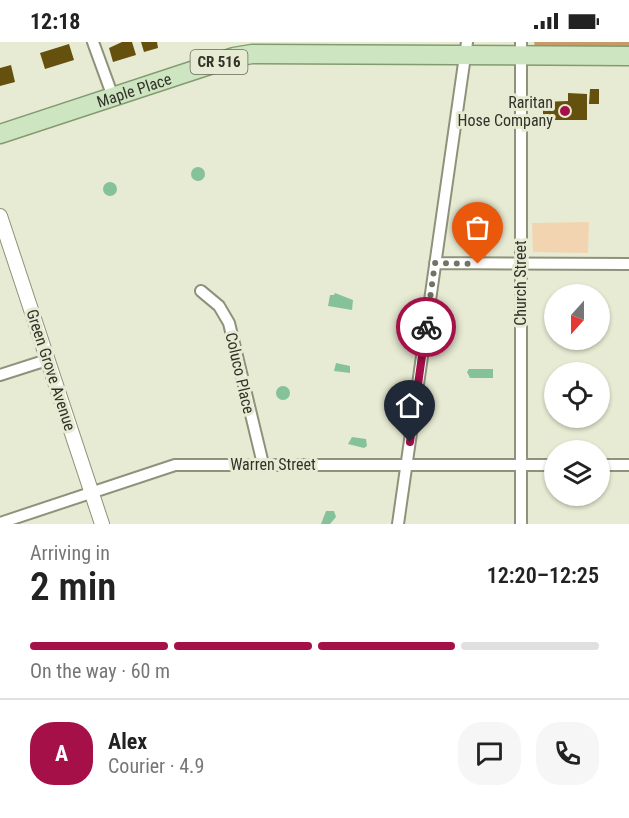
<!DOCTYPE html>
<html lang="en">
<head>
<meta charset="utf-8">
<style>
	:root { --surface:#fff; --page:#f6f6f6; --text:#222; --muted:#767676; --line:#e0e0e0; --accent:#a61048 }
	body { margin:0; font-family:"Roboto Condensed",sans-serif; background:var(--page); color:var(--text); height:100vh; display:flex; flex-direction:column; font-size:22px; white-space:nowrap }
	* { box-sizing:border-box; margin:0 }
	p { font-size:20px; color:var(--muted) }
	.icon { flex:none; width:33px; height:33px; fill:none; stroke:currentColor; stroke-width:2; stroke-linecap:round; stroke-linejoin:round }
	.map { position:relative; height:482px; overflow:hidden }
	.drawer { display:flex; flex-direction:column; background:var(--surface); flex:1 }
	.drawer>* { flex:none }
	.needle { width:39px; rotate:201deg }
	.controls { position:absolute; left:544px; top:242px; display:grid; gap:12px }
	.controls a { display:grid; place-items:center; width:66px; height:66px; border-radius:50%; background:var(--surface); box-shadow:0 2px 4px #0004; font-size:30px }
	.pin { position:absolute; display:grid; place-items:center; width:51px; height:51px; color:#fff; margin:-62px -26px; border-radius:50% 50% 50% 0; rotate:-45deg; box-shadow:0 0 6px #0007 }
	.pin .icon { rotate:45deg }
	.courier { position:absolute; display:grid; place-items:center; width:60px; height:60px; margin:-30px; border:4px solid #a61048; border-radius:50%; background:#fff; color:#222; box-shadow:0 2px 8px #0007 }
	.summary em { font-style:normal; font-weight:600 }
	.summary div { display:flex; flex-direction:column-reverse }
	.summary { display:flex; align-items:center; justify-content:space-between; height:102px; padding:0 30px }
	h1 { font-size:39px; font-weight:600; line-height:45px }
	.bar { display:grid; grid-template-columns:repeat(4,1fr); gap:9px 6px; align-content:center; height:72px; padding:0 30px }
	.bar i { height:8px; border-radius:4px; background:var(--line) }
	.bar .active { background:var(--accent) }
	.bar p { grid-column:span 4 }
	.line { display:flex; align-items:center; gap:15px; padding:0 30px; border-top:2px solid var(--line) }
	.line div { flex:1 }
	.round { display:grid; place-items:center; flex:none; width:63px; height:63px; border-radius:24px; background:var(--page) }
	.status { display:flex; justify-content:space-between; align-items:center; height:42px; padding:0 30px; background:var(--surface); direction:ltr }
	.status svg { height:16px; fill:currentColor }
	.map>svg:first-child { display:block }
	.green { fill:#f3d4b1 }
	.forest { fill:#c69b67 }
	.water { fill:#85c29a }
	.building { fill:#65510d }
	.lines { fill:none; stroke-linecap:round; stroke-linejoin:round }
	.minor-casing { stroke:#8f927b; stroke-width:14 }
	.tertiary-casing { stroke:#8f927b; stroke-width:16 }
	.primary-casing { stroke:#829b70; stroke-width:21 }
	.minor { stroke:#fff; stroke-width:10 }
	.tertiary { stroke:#fff; stroke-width:14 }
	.primary { stroke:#cee5c1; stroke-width:18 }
	.done { stroke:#717364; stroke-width:6; stroke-dasharray:0 10.8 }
	.route { stroke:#a61048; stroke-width:8 }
	.poi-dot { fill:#a61048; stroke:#e8ebd3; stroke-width:2 }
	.labels { text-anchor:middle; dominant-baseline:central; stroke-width:6; stroke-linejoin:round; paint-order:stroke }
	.shield { fill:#e8ebd3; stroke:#686a5c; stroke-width:1.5 }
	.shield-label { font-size:15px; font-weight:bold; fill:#313229 }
	.street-label { font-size:16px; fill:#313229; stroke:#e8ebd3 }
	.poi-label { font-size:16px; fill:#313229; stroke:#e8ebd3; text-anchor:end }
</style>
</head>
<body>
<div class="status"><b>12:18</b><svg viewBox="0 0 49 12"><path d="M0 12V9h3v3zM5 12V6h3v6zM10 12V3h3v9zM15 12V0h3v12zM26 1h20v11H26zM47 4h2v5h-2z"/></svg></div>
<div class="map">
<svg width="629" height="482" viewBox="0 0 629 482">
	<rect width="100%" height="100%" fill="#e8ebd3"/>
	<path class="green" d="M589 180 588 211 533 210 532 181Z"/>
	<path class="forest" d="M534 0H629V4L535 5Z"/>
	<path class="water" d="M191 132a7 7 0 1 1 14 0a7 7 0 1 1-14 0Z
		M103 147a7 7 0 1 1 14 0a7 7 0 1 1-14 0Z
		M335 251 353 258 352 268 328 264 330 253H334Z
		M336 321 350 324V331L334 329Z
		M469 327H493V336H470L467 330Z
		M276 351a7 7 0 1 1 14 0a7 7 0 1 1-14 0Z
		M352 395 366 397 367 404 364 406 348 402Z
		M326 469H334L336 475 330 482H321Z"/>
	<path class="building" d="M122 0H132L136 13 113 20 109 6Z
		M141 0H157L158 6 144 10Z
		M69 2 74 18 45 27 40 11Z
		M11 23 15 40 0 44V26Z
		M590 47H599V62H589Z
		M568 51 587 52V78H543V60L568 59Z"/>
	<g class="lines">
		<g class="minor-casing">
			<path id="minor" d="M93 0 113 55
				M521 0V482
				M435 221 629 222
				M201 249 219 264 229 281 263 422
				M0 333 47 318
				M600 423H629
				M0 481 175 423H555
				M398 482 467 0"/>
		</g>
		<g class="tertiary-casing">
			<path id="tertiary" d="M0 174 102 482"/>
		</g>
		<g class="primary-casing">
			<g id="primary">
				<path id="s1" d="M0 92 234 15 252 12 629 14"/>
			</g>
		</g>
		<use href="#minor" class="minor"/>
		<use href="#tertiary" class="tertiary"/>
		<use href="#primary" class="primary"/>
	</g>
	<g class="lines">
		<path class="done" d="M426 285 435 221 478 222"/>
		<path class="route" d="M410 400 426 285"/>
	</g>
	<circle class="poi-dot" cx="565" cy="69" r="6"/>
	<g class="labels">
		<rect class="shield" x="190.5" y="8" width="57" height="24" rx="4.5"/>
		<g class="shield-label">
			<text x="219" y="20">CR 516</text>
		</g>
		<g class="street-label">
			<text stroke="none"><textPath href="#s1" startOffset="141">Maple Place</textPath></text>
			<text transform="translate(520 241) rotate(-90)">Church Street</text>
			<text transform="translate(51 328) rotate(72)">Green Grove Avenue</text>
			<text transform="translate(240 331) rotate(77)">Coluco Place</text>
			<text x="273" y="422">Warren Street</text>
		</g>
		<g class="poi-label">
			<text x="553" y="60">Raritan<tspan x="553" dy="18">Hose Company</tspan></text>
		</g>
	</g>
</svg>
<div class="controls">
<a><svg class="needle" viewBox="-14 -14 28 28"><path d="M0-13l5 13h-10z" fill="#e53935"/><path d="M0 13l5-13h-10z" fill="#767676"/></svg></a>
<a><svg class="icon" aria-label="locate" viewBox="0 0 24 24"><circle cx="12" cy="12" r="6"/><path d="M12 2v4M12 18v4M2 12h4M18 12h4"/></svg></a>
<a><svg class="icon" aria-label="layers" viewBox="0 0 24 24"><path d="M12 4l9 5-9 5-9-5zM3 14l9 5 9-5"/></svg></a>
</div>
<div class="pin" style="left:478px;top:222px;background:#ea580c"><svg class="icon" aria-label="bag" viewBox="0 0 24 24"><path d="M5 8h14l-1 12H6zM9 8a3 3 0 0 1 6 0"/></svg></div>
<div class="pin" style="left:410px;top:400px;background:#1f2937"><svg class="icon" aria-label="home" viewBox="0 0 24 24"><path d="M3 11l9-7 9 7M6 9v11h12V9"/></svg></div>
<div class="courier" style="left:426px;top:285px"><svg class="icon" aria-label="bike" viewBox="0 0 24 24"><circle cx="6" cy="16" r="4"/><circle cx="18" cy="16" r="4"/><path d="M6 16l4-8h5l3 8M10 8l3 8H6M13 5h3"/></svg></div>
</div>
<section class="drawer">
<div class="summary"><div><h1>2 min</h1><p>Arriving in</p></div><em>12:20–12:25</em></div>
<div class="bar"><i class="active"></i><i class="active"></i><i class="active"></i><i></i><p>On the way · 60 m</p></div>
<div class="line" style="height:108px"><b class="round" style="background:var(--accent);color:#fff">A</b><div><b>Alex</b><p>Courier · 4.9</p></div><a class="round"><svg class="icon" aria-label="chat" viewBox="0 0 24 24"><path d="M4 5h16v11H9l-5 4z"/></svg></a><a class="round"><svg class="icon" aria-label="phone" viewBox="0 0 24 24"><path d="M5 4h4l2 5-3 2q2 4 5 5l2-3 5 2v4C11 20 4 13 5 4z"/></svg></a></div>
</section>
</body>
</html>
